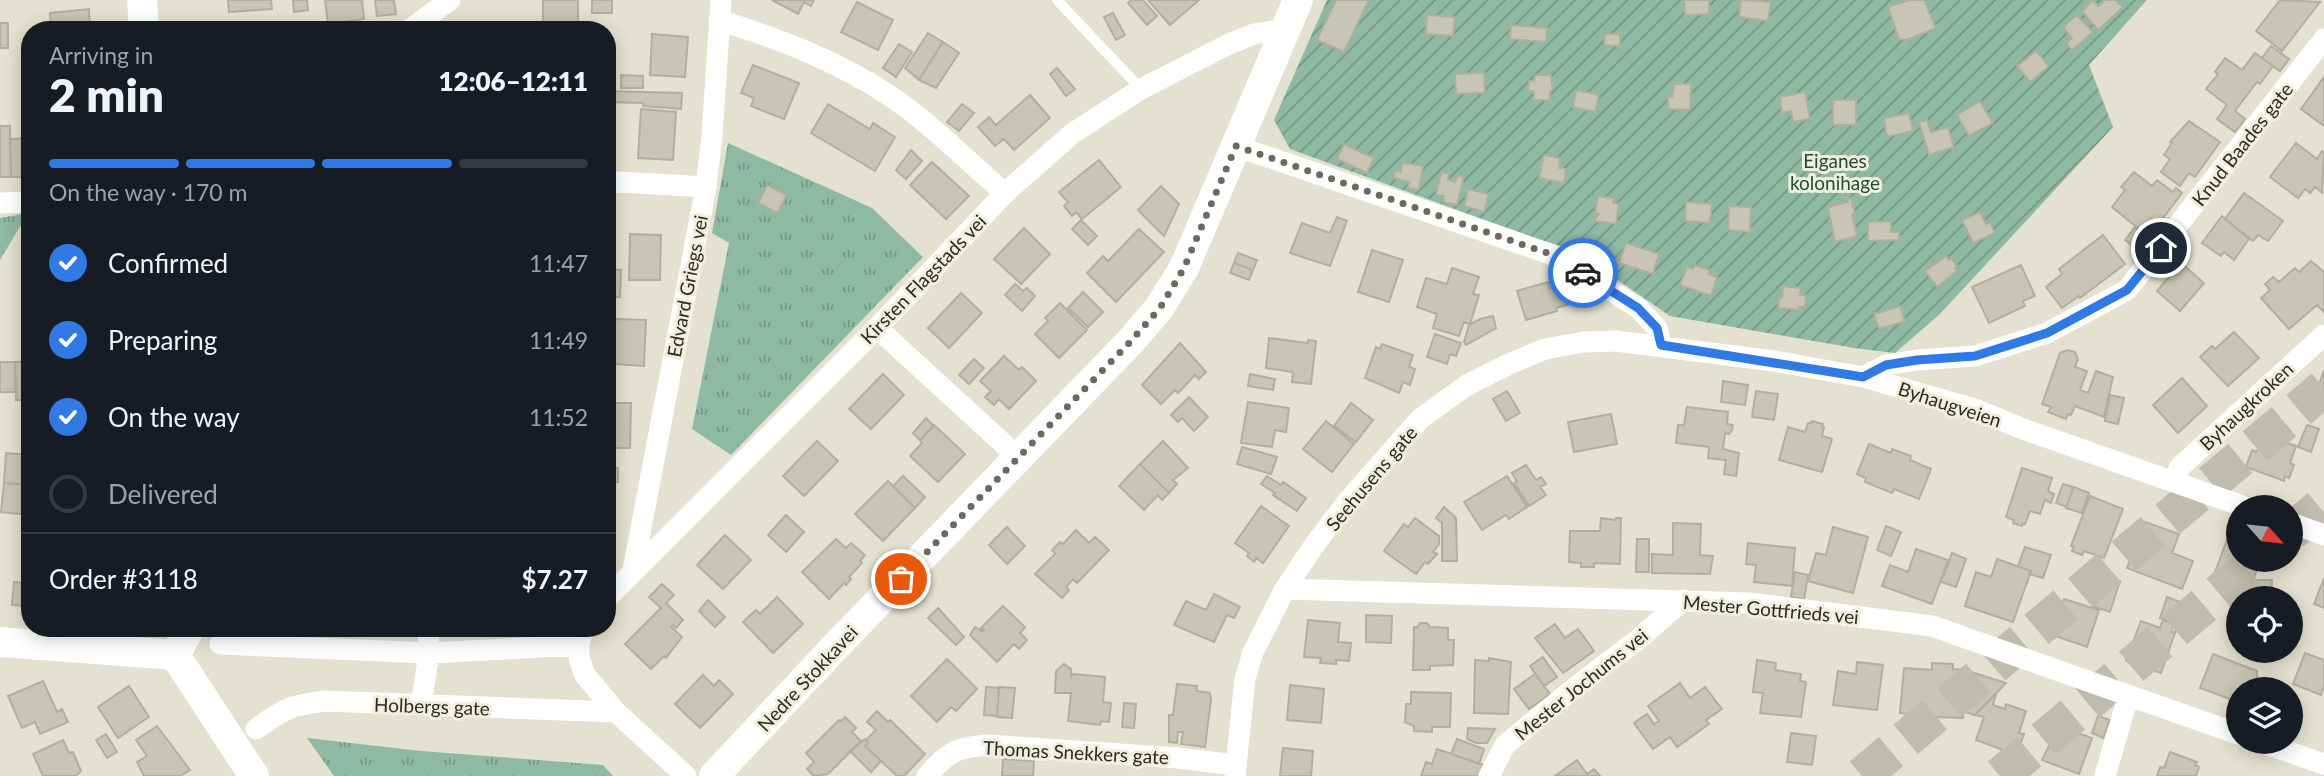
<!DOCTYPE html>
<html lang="en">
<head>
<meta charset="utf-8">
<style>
	:root { --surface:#171b24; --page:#20242c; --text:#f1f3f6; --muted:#9ea1a6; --line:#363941; --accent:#317ae6 }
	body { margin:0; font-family:Lato,sans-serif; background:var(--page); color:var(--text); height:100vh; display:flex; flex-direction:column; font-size:26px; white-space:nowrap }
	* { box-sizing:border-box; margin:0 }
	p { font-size:23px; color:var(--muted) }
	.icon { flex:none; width:38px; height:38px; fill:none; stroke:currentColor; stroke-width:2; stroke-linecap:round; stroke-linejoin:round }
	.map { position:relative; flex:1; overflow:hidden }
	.side { position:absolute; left:21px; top:21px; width:595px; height:616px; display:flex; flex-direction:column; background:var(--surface); border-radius:28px; box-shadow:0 4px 18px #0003 }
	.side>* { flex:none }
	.needle { width:46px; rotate:117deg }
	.tools { position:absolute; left:2226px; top:495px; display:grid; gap:14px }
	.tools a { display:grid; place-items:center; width:77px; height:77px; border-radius:50%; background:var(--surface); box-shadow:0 4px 18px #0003; font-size:35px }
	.pin { position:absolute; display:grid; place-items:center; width:60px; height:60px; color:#fff; margin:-30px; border:4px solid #fff; border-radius:50%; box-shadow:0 2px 7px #0007 }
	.courier { position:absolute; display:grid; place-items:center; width:70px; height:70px; margin:-35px; border:5px solid #317ae6; border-radius:50%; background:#fff; color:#222; box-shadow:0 2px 9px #0007 }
	.overview em { font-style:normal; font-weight:800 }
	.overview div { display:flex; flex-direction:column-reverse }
	.overview { display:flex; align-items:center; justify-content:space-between; height:119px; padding:0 28px }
	h1 { font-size:46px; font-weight:800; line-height:52px }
	.bar { display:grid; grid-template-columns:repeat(4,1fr); gap:10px 7px; align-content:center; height:84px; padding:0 28px }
	.bar i { height:9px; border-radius:5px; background:var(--line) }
	.bar .current { background:var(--accent) }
	.bar p { grid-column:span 4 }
	.line { display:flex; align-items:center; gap:18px; padding:0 28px; border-top:2px solid var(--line) }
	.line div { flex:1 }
	ol { padding:0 28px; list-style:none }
	li { display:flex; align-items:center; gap:21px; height:77px }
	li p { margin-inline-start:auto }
	li .icon { padding:7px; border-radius:50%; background:var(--accent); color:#fff; stroke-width:4 }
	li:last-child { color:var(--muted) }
	li i { width:38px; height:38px; border:4px solid var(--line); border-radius:50% }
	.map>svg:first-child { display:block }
	.park { fill:url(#park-tufts) }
	.garden { fill:url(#garden-furrows) }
	.building { fill:#c8c5b5; stroke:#b1ae9e; stroke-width:2 }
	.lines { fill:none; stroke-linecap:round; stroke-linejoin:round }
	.motorway-tunnel { stroke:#bfbcad; stroke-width:38; stroke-dasharray:38 19; stroke-linecap:butt }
	.service { stroke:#fff; stroke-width:10 }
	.minor { stroke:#fff; stroke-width:21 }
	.secondary { stroke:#fff; stroke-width:30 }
	.done { stroke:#6c6a60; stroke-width:7; stroke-dasharray:0 12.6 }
	.route { stroke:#317ae6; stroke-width:9 }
	.labels { text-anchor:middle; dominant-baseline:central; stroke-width:6; stroke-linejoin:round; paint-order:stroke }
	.street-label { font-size:19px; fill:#2b2a23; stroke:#f2eedd }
	.park-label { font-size:19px; fill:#1d4d39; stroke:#f2eedd }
</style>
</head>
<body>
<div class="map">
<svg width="2324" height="776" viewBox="0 0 2324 776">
	<defs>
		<pattern id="park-tufts" width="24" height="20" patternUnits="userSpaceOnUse" patternTransform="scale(1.75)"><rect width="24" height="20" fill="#8eb9a4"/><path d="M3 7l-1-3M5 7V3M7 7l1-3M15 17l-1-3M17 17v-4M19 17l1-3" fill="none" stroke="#749785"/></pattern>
		<pattern id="garden-furrows" width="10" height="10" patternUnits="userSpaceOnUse" patternTransform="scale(1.75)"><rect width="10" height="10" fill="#8eb9a4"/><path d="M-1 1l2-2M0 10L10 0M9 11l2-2" fill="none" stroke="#749785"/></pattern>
	</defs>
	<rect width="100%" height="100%" fill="#e4e1d0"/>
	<path class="park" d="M728 143 872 208 923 257 731 455 692 429 729 243 712 233Z
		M28 213 0 260V218Z
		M307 738 421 751 603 765 613 776H334Z"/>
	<path class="garden" d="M1327 0H2147L2089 65 2113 127 1940 314 1895 353 1854 348 1670 316 1581 255 1290 149 1274 120Z"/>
	<path class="building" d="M228 0H271L272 9 229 12Z
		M293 0H307L308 10 294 12Z
		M325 0H362L364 19 328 24Z
		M375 0H394L396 14 377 16Z
		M543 0H578V30H543Z
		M592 0H612V13H592Z
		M772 0H814L811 6 804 2 798 14Z
		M1131 0H1143L1157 16 1147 25 1128 3Z
		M1148 0H1199L1170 25Z
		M1336 0H1369L1344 52 1317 40Z
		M1684 0H1709V14L1685 15Z
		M1741 0 1771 2 1768 21 1739 17Z
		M1909 0H1924L1936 28 1907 40 1899 39 1888 7Z
		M2093 0 2098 6 2105 0H2116L2123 7 2098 30 2082 11Z
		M2280 0 2320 2 2282 51 2256 31Z
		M857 2 893 20 878 50 841 32Z
		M89 9 90 30H52L50 13Z
		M1113 13 1125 35 1116 40 1104 17Z
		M1427 15 1455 17 1453 36 1426 34Z
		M2077 15 2093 32 2072 50 2066 43 2072 38 2063 27Z
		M0 23H8V48H0Z
		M1511 25 1547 28 1546 42 1510 39Z
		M928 33 943 42 919 80 905 68Z
		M652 34 688 37 685 77 650 75Z
		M1605 34H1620V46L1604 45Z
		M943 42 959 53 936 88 919 80Z
		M899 44 912 52 896 77 883 68Z
		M2271 46 2289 59 2280 71 2262 58Z
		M2036 51 2049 66 2030 82 2017 66Z
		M2255 53 2273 66 2260 84 2257 82 2235 111 2245 119 2235 132 2217 119 2227 105 2206 89 2218 74 2215 72 2225 58 2242 70Z
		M753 65 799 83 784 119 751 106 754 98 741 93Z
		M1057 68 1075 89 1066 96 1050 74Z
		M1484 73 1485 93 1456 94 1455 74Z
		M621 75 643 76V88H621Z
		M1535 75H1551L1553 90 1550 91V100H1534V91H1528L1529 81H1534Z
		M2324 77V126L2301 109Z
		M1674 84H1691L1690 110 1668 109V96L1672 97Z
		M1576 90 1599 95 1595 112 1573 107Z
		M607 91 682 93 681 109 643 106V103L607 102Z
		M1805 92 1810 119 1793 122 1791 111 1782 113 1780 97Z
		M1030 95 1050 118 1014 150 1004 139 995 146 978 127 989 117 996 125Z
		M1833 100H1856V125H1833Z
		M1980 101 1993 123 1969 136 1957 115Z
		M828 104 870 129 873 123 895 137 875 171 811 133Z
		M962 104 974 113 959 131 947 122Z
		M641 109 676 112 673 160 638 158Z
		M1909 113 1913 131 1887 137 1884 118Z
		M1927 120 1931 132 1948 127 1954 147 1929 155 1919 122Z
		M2189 121 2220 142 2195 177 2189 173 2180 186 2161 172 2170 159 2164 155 2172 143 2170 142Z
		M0 126H10L11 177H0Z
		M30 138V177H11L10 139Z
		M2296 143 2317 159 2322 151 2324 153 2322 193 2315 187 2310 193 2305 189 2298 198 2270 177Z
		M1344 144 1374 158 1367 173 1337 159Z
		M911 150 922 161 906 179 896 170Z
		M1544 155 1560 158 1559 168 1566 169 1564 183 1539 178Z
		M1099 160 1121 187 1082 219 1076 212 1072 216 1064 206 1068 202 1059 192Z
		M932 162 969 196 946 219 910 185Z
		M1402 163 1423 166 1419 190 1408 188 1409 182 1394 178 1395 171 1401 172Z
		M1441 172 1449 174 1448 180 1455 182 1457 176 1464 177 1457 205 1443 202 1444 196 1436 195Z
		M2134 172 2152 186 2157 180 2173 192 2176 188 2182 193 2149 237 2112 207 2125 190 2121 187Z
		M767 185 787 195 777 213 758 203Z
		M1161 186 1179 204 1164 236 1138 210Z
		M1468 189 1489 194 1484 212 1464 206Z
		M2244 193 2283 221 2268 241 2258 235 2253 241 2225 219Z
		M1598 196 1614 198 1613 203 1619 204 1616 224 1593 221 1599 214H1595Z
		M1851 198 1855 214 1852 215 1857 236 1835 242 1828 207 1848 202 1847 199Z
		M1686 202 1712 204 1710 223 1685 221Z
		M1729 206 1751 207 1750 232 1728 230Z
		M1980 212 1986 224 1990 222 1995 233 1973 243 1962 220Z
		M2222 216 2249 239 2234 260 2224 252 2221 256 2202 243Z
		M1337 217 1347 221 1330 266 1290 253 1302 223 1330 233Z
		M1081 220 1097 236 1088 245 1072 229Z
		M1891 221V232H1899V240L1868 241V222Z
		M2135 227 2151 239 2141 252 2125 240Z
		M1024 228 1050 254 1021 284 994 259Z
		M1139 229 1164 252 1116 302 1087 273 1103 256 1108 261Z
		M630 234 661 235 660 280H629Z
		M2103 235 2125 264 2080 298 2079 296 2062 308 2046 287 2062 274 2059 269Z
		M1626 243 1659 254 1653 274 1619 263Z
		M1372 250 1403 260 1389 302 1358 292Z
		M1238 253 1257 260 1253 270 1234 263Z
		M1946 256 1949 260 1951 258 1957 266 1955 268 1957 271 1937 287 1925 271Z
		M2311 261 2324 272V312L2317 305 2289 329 2261 298 2270 290 2265 284 2273 277 2279 282 2295 268 2299 272Z
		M1234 263 1253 270 1249 280 1230 273Z
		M2181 263 2204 283 2180 311 2157 291Z
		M1695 265 1710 270 1708 274 1717 277 1711 296 1680 285 1687 267 1693 269Z
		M2021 265 2035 296 2023 301 2025 306 1989 323 1972 287Z
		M1452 268 1479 277 1473 294 1479 295 1470 324 1464 322 1459 336 1433 328 1437 314 1417 307 1426 278 1447 284Z
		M607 269 621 270 620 297H607Z
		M1548 282 1550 289 1561 285 1567 305 1556 308 1557 311 1526 320 1517 291Z
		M1015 284 1023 291 1027 288 1035 296 1022 311 1005 295Z
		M1783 286 1801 288 1800 295H1806L1805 307H1799V310L1778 308 1779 298H1782Z
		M1083 292 1103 312 1088 327 1068 308Z
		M961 293 982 313 949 348 928 328Z
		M1060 303 1087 330 1059 358 1035 334 1048 321 1045 318Z
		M1900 306 1905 321 1879 329 1874 314Z
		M1493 316 1496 328 1466 345 1464 342 1469 325 1480 319Z
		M615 319 646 320 644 366 614 364Z
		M2234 332 2259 358 2228 386 2200 357 2212 346 2215 349Z
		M1435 334 1461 343 1456 356 1450 354 1447 364 1427 357Z
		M1269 338 1308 343V340L1316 341 1311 384 1292 382 1293 372 1266 368Z
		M1180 343 1206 372 1199 379 1195 375 1178 393 1175 390 1161 404 1142 385Z
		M1382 344 1413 355 1409 367 1415 369 1410 385 1403 382 1399 393 1365 378 1376 347 1380 349Z
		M2067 350 2075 352 2078 359 2075 367 2087 371 2080 390 2088 393 2096 371 2113 377 2104 417 2075 406 2071 415 2068 414 2066 419 2048 412 2051 407 2042 404 2060 353Z
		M1004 356 1019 370 1022 367 1036 381 1009 409 999 399 994 405 985 397 991 391 980 381Z
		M974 359 984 368 969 384 959 375Z
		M30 361V400H16L15 362Z
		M0 362H15L16 392H0Z
		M2324 370V403L2314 399Z
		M883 374 904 395 871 429 849 409Z
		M1250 374 1275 379 1273 390 1248 386Z
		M2182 378 2207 406 2178 433 2153 405Z
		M1723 381 1748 385 1745 405 1721 402Z
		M1507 391 1520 413 1506 421 1493 399Z
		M1756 391 1778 394 1774 420 1752 417Z
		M2110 395 2124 398 2118 424 2105 421Z
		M1189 397 1208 417 1194 431 1182 418 1178 422 1171 415Z
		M1248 402 1289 408 1286 432 1275 430 1272 447 1241 443Z
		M607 403H631L630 448H607Z
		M1351 403 1373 420 1356 442 1334 426Z
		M1687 407 1728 412 1727 424 1733 425 1732 430 1729 434 1725 433 1723 449 1739 453 1736 476 1724 474 1726 460 1708 458 1709 447 1676 443 1678 425H1684Z
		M1611 414 1617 444 1574 452 1568 422Z
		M926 418 934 426 920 440 913 433Z
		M1326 421 1354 444 1332 472 1303 449Z
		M1812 421 1823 424 1822 426 1824 427 1822 436 1832 439 1822 472 1779 460 1788 427 1805 432 1808 423H1811Z
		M934 425 965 454 938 482 910 456 922 443 920 440Z
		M2307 425 2319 429 2311 452 2298 447Z
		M2263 435 2296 446 2290 463 2294 465 2289 478 2285 476 2284 481 2246 467 2252 450 2257 452Z
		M817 441 838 461 804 496 783 476Z
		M1163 441 1188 468 1173 480 1177 484 1169 493 1140 464Z
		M1869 444 1891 453 1892 449 1911 456 1910 460 1931 469 1919 499 1894 489 1892 493 1865 482 1866 478 1857 474Z
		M1242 447 1277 457 1271 474 1237 464Z
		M6 453 30 455V485L4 483Z
		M1140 464 1169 493 1162 500 1158 495 1144 510 1119 486Z
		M1526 465 1536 480 1541 477 1546 484 1540 487 1546 495 1529 506 1514 483 1517 482 1512 473Z
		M607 468H618V482H607Z
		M2022 468 2052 478 2048 491 2054 494 2051 503 2045 500 2040 514 2030 511 2025 524 2023 523 2022 526 2013 523 2014 520 2006 517Z
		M903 476 925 497 915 508 893 486Z
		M1267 476 1281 485 1283 482 1306 498 1297 511 1273 495 1275 493 1261 484Z
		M1507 476 1527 507 1509 519 1506 515 1482 530 1464 502Z
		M888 481 915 508 883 541 855 514Z
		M4 483 30 485V515L1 512Z
		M2063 484 2073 487 2067 507 2056 503Z
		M2074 487 2089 493 2082 513 2066 508Z
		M2090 496 2123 509 2104 558 2084 551 2082 555 2072 551 2074 547 2071 546Z
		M1261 506 1289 526 1263 563 1256 558 1254 562 1247 556 1249 553 1235 543Z
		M1444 507 1456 518 1457 561H1442V523L1436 518Z
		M786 515 804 532 786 552 768 535Z
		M1415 518 1439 536V544L1433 552 1437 554 1428 564 1425 562 1416 574 1384 551 1404 524 1408 527Z
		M1601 518 1616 520V518H1621L1620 564 1594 563V567H1581V563L1569 562 1570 531H1600Z
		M2145 522 2179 534 2172 553 2193 561 2182 589 2127 568Z
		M1673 523 1701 524 1700 555 1713 556 1710 574 1652 573V554L1673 555Z
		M1886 526 1901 532 1891 556 1877 550Z
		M1007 527 1025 546 1007 564 989 545Z
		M1833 527 1868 537 1853 593 1808 581 1816 553 1826 555Z
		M1076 530 1089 543 1095 537 1109 550 1077 583 1073 579 1066 587 1069 590 1062 598 1035 574 1055 554 1052 550 1060 542 1063 544Z
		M725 535 751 560 723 589 697 565Z
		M836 539 846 548 851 543 865 555 860 561 862 563 849 577 851 579 846 585 844 583 829 599 802 572Z
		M1637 539H1649V572H1636Z
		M2227 540 2238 544V560H2261L2253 580 2246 578 2244 583 2215 572Z
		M1748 543 1795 548 1792 586 1754 582 1756 565 1746 564Z
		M2025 547 2051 555 2043 578 2029 574 2031 571 2018 566Z
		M30 548V606L12 605 14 582 27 583Z
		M1916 549 1948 560 1932 604 1882 586 1890 565 1908 572Z
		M1952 553 1966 559 1956 587 1941 582Z
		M1997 559 2031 571 2013 622 1965 606 1976 572 1991 577Z
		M1795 572 1808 575 1804 599 1791 597Z
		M2102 575 2120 581 2110 612 2093 606Z
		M2324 578V608L2314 604Z
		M2255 580H2272L2271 598H2255Z
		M662 584 674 595 666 603 683 620 676 628 673 625 671 627 682 637 666 658 664 656 651 669 625 644 661 608 649 597Z
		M1214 594 1240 607 1234 618 1227 615 1214 642 1174 625 1186 601 1206 610Z
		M777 597 803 624 773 653 743 622 756 610 760 614Z
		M2167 597 2202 610 2191 637 2175 631 2178 624 2160 618Z
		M2064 599 2099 610 2087 647 2052 635 2058 618 2046 614 2050 602 2062 606Z
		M708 600 725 617 715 627 699 611Z
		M1003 606 1025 627 1020 633 1027 640 1019 649 1014 644 997 662 970 635 975 627 982 631 984 630 981 628Z
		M938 608 964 637 956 645 928 618Z
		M1366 615 1392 616 1391 643 1366 642Z
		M1308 620 1340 623 1338 642 1351 643 1349 661 1336 660V664L1320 663 1321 658 1304 657Z
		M2163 620 2174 624 2171 632 2175 633 2161 673 2126 661 2141 621 2160 628Z
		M1420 623H1427L1430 627 1448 628V640H1454L1453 665 1430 666V670H1413L1414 627H1418Z
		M1555 624 1565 638 1578 629 1594 651 1563 673 1535 638Z
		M2305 653 2324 660V686L2321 695 2293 684Z
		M2213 654 2257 671V685L2266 687 2265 690H2238V700L2235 701 2200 688Z
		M1543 657 1557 677 1544 686 1530 666Z
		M1489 658 1511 662 1508 714 1474 713 1475 660 1489 661Z
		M947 659 977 689 956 711 951 707 937 722 911 696Z
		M1757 660 1776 663 1775 670 1801 674 1800 681 1806 682 1801 717 1760 713 1763 693 1753 692Z
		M1857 662 1883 665 1877 710 1833 705 1838 671 1856 674Z
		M1932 663 1953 664V669L1967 670 1963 718 1936 717 1935 722 1915 720V715L1900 713 1904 668 1932 670Z
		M1064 664 1071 669V677L1073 674 1105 677 1103 702 1111 703 1109 722 1101 721 1100 725 1068 721 1071 693H1055L1056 671Z
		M1968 671 2006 683 1975 715 1965 712Z
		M1535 674 1550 694 1529 709 1514 689Z
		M703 675 714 686 719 680 733 694 700 728 675 704Z
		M43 681 57 712 62 709 68 722 40 734 35 722 22 728 8 696Z
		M1680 683 1690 698 1705 687 1722 709 1706 720 1709 724 1677 747 1670 737 1653 749 1634 723 1647 714 1654 724 1659 721 1648 706Z
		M1177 684 1197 686V691L1210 693 1211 699 1205 747 1181 744 1183 732H1178L1177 743 1169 742V715H1173Z
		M1290 685 1324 689 1321 723 1287 720Z
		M129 686 149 717 118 738 98 707Z
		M986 687 999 688 997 716 984 715Z
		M999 687 1015 688 1012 718 997 717Z
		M1411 692 1451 693 1450 727H1432V732L1414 731V726L1405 722 1406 704H1411Z
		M1996 694 1993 705 2005 709 2006 704 2026 711 2019 733 2024 734 2019 748 2014 747 2011 753 1976 740 1984 717 1975 715Z
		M1124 703 1136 704 1134 728 1122 727Z
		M877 711 888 722 890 720 925 754 904 776H897L865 746 868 743 866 740 876 730 867 722Z
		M2098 716 2110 720 2103 738 2092 733Z
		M845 717 856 728 852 732 861 741 828 774 814 776 807 769 814 762 806 753 839 720 841 721Z
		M157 726 190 770 180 776H144L137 762 147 756 136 740Z
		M2059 726 2092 738 2079 774 2042 760Z
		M1468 728 1495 729 1487 743H1476L1467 739Z
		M1791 733 1816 736 1812 765 1787 762Z
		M106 734 117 752 107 758 96 740Z
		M865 739 868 743 865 746 881 761 871 772 850 751Z
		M1457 739 1484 749 1479 764 1451 754Z
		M63 740 69 753 73 752 81 771 76 776H43L33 754Z
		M1283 748 1313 751 1311 776H1280Z
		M1437 749 1483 765 1479 776H1421L1426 762 1432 764Z
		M2170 752 2197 762 2195 765 2199 767 2196 776H2157L2160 767 2164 768Z
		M1003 759 1034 761 1033 776H1002Z
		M1577 760 1587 774 1594 769 1600 776H1555Z"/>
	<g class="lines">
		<path class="motorway-tunnel" d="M2291 532 2324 504
			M1862 776 2324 388
			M2000 776 2258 560"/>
		<path class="service" d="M1057 0 1141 89"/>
		<path class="minor" d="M719 20C779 39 838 61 890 96 932 124 967 161 1005 193
			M409 30 450 0
			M1236 146 1556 256 1638 308 1657 328 1661 345
			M607 184 620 182 706 187
			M0 203 30 202
			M877 328 1006 446
			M1863 377 1886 365 1917 360 1975 356 2047 333 2127 290 2324 39
			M2174 481 2180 467 2324 335
			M2291 523 2324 535
			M633 570 706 187 712 136 721 0
			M1285 589 1749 603 1932 626 2238 734
			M607 598 877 328 1005 193 1073 133 1141 89 1227 45 1254 34 1285 29
			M583 628 579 645V658L585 675 616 712 686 776
			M220 644 429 653 579 645
			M421 705 429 653 428 628
			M256 729C283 709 291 705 325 701L616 712
			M2260 742 2324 764
			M927 776C950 751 954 748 988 745L1178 758 1236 765
			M1235 776 1245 679 1253 652 1285 589 1315 544 1347 502 1420 419 1467 385 1509 364 1545 349 1584 342 1616 341 1774 361 1863 377 1975 409 2023 429 2248 508
			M1489 776 1505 745 1573 689 1641 637 1683 600
			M2105 776 2128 697"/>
		<path class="secondary" d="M142 0 144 30
			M0 642 175 655
			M175 655 254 776
			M175 655 190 628
			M714 776 835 647 1130 342 1159 308 1184 268 1298 0"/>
	</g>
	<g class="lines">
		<path class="done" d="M901 579 1130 342 1160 308 1184 268 1236 146 1556 256 1583 273"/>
		<path class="route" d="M1583 273 1638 308 1657 328 1661 345 1863 377 1886 365 1917 360 1975 356 2047 333 2127 290 2161 248"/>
	</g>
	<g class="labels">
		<g class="street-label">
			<text transform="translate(2242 144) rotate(-52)">Knud Baades gate</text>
			<text transform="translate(923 279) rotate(-46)">Kirsten Flagstads vei</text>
			<text transform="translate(687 286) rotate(-79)">Edvard Griegs vei</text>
			<text transform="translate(1950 404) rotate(18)">Byhaugveien</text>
			<text transform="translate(2246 406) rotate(-43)">Byhaugkroken</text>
			<text transform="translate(1371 478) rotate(-50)">Seehusens gate</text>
			<text transform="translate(1771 609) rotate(5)">Mester Gottfrieds vei</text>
			<text transform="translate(807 678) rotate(-47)">Nedre Stokkavei</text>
			<text transform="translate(1581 684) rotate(-39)">Mester Jochums vei</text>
			<text transform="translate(432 706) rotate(2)">Holbergs gate</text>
			<text transform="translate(1076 752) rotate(3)">Thomas Snekkers gate</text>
		</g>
		<g class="park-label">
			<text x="1835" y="160">Eiganes<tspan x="1835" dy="22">kolonihage</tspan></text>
		</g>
	</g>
</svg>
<div class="tools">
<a><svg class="needle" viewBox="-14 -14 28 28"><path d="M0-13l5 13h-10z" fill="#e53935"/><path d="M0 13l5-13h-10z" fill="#9ea1a6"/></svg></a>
<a><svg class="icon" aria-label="locate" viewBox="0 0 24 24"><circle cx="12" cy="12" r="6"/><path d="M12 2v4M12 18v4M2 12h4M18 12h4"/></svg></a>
<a><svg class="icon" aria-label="layers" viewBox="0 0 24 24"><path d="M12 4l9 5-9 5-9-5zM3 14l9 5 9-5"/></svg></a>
</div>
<div class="pin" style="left:901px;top:579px;background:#ea580c"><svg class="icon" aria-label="bag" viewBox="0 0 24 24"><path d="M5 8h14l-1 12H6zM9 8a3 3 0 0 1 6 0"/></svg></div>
<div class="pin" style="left:2161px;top:248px;background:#1f2937"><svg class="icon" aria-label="home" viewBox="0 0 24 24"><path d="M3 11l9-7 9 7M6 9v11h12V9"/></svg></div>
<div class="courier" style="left:1583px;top:273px"><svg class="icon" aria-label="car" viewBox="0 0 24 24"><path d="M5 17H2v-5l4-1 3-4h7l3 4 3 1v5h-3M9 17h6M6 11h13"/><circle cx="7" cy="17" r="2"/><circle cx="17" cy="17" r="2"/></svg></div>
<section class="side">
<div class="overview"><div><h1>2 min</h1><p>Arriving in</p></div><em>12:06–12:11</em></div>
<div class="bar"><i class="current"></i><i class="current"></i><i class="current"></i><i></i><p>On the way · 170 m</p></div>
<ol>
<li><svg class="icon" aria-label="check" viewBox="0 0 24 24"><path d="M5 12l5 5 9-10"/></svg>Confirmed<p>11:47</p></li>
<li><svg class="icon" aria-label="check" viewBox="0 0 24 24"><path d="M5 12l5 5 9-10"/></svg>Preparing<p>11:49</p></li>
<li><svg class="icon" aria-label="check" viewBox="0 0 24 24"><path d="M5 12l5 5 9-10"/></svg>On the way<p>11:52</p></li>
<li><i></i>Delivered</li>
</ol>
<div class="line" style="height:91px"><div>Order #3118</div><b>$7.27</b></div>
</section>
</div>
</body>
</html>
